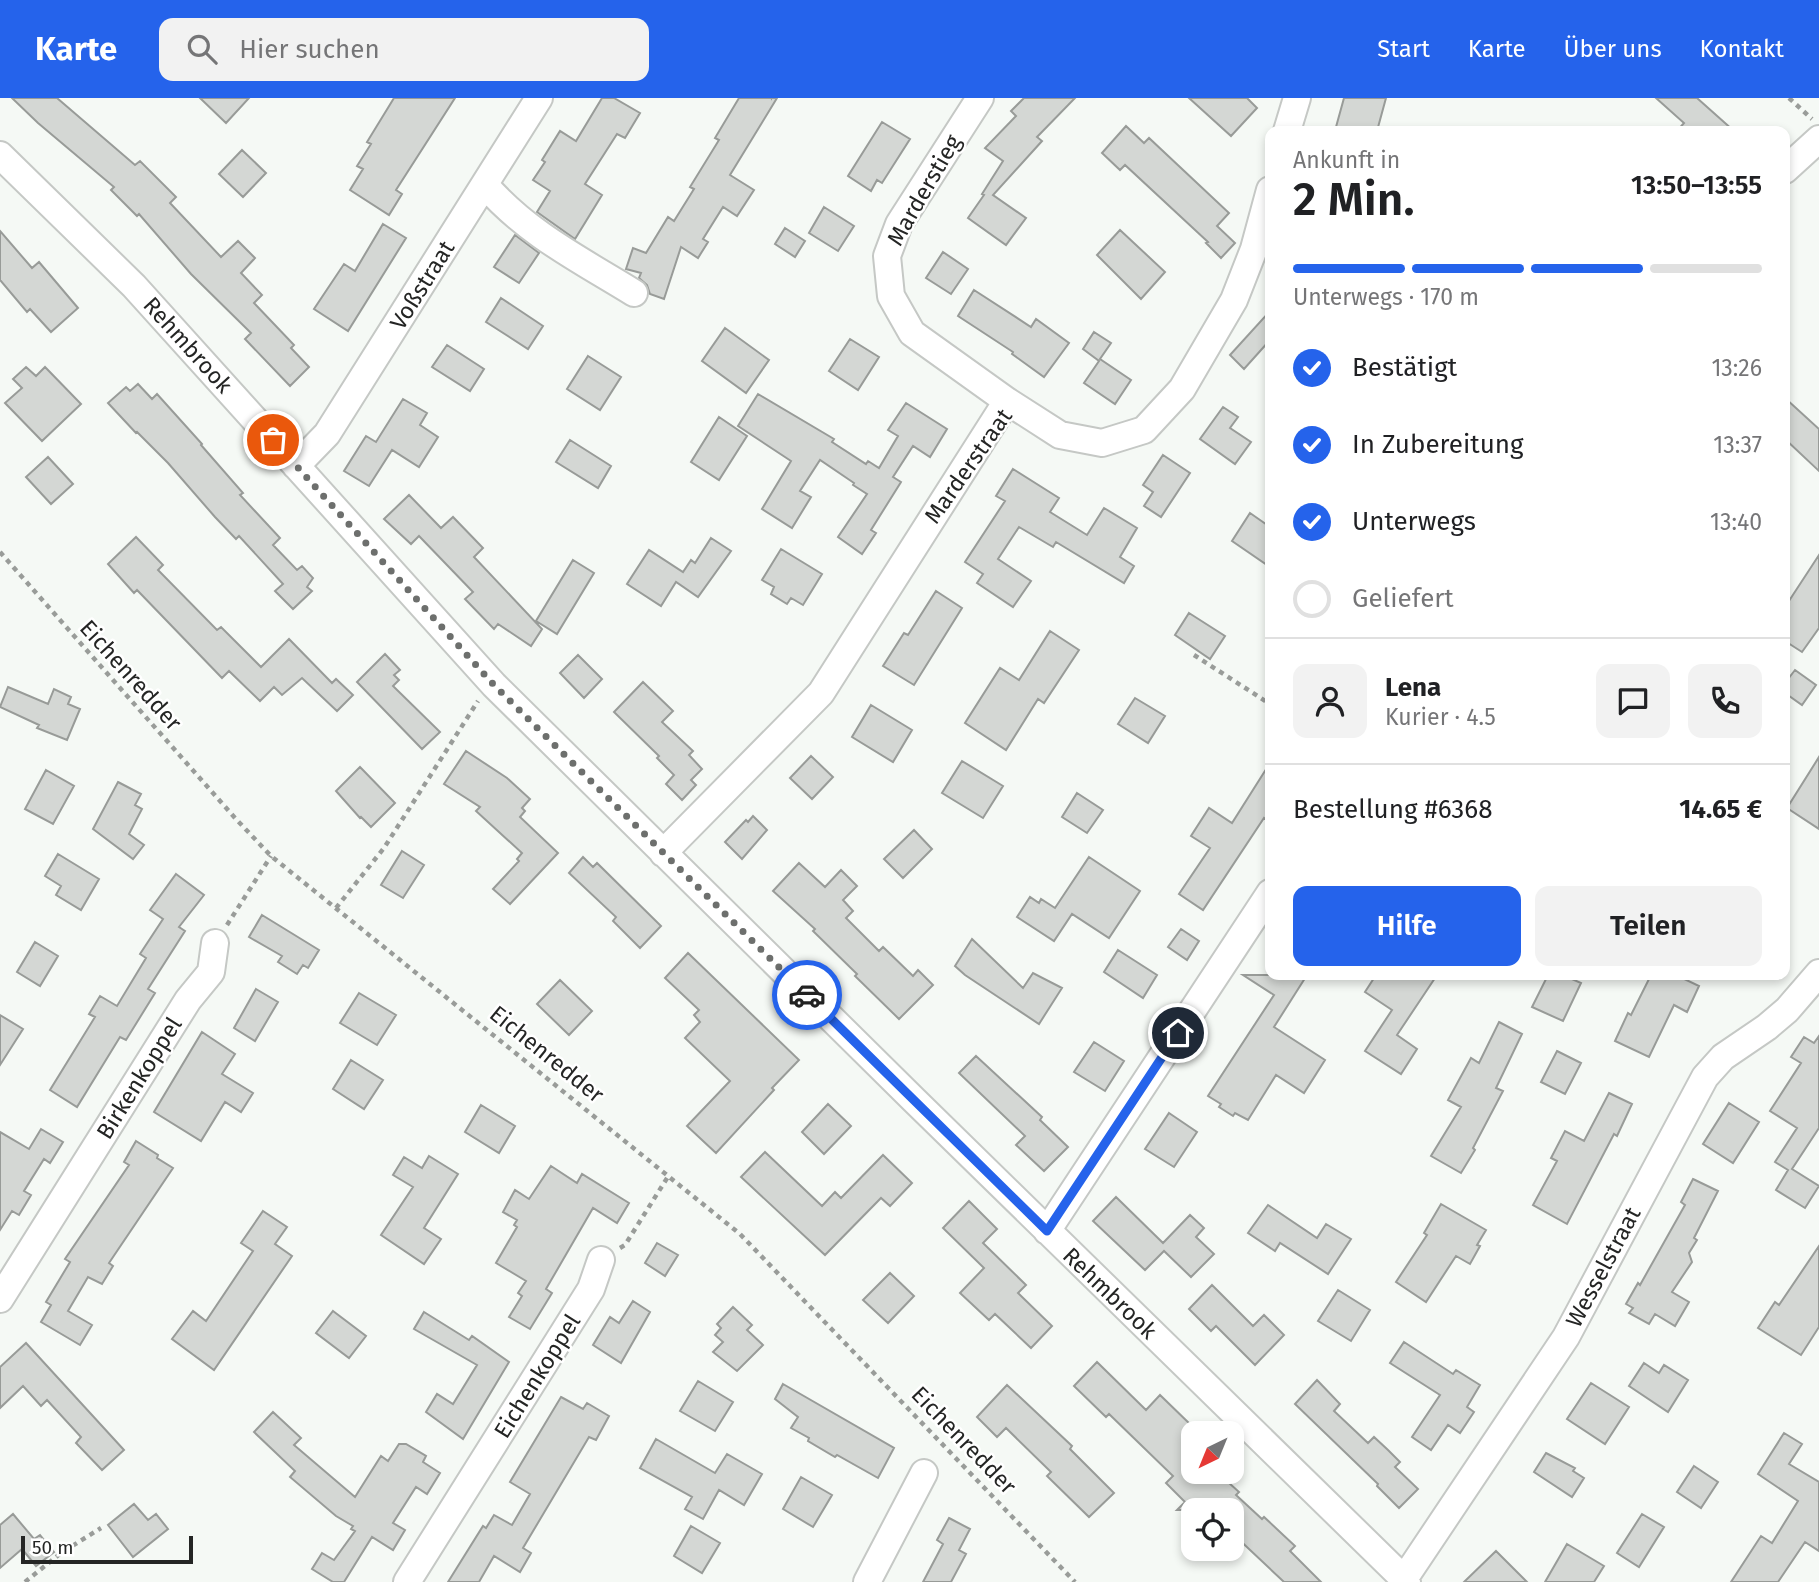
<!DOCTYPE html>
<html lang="de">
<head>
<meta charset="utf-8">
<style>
	:root { --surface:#fff; --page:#f2f2f2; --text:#202124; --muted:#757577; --line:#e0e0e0; --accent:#2563eb }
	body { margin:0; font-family:"Fira Sans",sans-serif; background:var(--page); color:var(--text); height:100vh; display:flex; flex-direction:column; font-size:26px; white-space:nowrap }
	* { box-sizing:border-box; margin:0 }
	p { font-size:23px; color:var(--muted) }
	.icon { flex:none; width:38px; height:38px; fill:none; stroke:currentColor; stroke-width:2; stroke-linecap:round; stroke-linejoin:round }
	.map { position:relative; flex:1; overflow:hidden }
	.panel { position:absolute; left:1265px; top:28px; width:525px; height:854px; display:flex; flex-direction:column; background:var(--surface); border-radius:14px; box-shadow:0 4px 10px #0003 }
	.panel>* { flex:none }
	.needle { width:46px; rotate:223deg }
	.controls { position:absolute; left:1181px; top:1323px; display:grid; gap:14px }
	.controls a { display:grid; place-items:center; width:63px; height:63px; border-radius:14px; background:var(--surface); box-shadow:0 4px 10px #0003; font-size:35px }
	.scale { position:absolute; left:21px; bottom:18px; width:172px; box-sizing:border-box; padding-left:7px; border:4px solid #242524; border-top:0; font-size:19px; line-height:24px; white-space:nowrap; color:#242524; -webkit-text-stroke:5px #fff; paint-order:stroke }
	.pin { position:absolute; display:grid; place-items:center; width:60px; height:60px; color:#fff; margin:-30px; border:4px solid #fff; border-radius:50%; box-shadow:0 2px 7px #0007 }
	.courier { position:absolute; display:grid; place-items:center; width:70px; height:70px; margin:-35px; border:5px solid #2563eb; border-radius:50%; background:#fff; color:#222; box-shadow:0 2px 9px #0007 }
	.head em { font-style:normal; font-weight:600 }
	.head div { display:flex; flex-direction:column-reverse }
	.head { display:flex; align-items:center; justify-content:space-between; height:119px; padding:0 28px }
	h1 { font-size:46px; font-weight:600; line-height:52px }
	.bar { display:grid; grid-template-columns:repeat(4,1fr); gap:10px 7px; align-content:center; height:84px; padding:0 28px }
	.bar i { height:9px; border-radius:5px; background:var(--line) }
	.bar .active { background:var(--accent) }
	.bar p { grid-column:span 4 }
	.line { display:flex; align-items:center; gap:18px; padding:0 28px; border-top:2px solid var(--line) }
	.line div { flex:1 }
	.round { display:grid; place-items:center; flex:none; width:74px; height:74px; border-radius:14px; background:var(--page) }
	ol { padding:0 28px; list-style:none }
	li { display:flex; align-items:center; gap:21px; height:77px }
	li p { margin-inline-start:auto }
	li .icon { padding:7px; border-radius:50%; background:var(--accent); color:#fff; stroke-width:4 }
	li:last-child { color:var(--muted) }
	li i { width:38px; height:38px; border:4px solid var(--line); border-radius:50% }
	.primary-button { display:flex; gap:14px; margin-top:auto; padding:14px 28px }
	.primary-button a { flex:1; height:80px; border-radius:14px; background:var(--accent); color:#fff; font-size:28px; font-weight:600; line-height:80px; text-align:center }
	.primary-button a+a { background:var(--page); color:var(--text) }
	header { display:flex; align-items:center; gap:42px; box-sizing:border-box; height:98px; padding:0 35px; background:var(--accent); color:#fff }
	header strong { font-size:33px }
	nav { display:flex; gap:38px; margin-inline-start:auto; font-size:24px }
	.search { width:490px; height:63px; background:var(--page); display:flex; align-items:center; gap:18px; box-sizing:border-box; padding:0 24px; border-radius:14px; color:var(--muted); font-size:26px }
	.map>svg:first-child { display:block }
	.building { fill:#d4d7d4; stroke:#989b98; stroke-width:2 }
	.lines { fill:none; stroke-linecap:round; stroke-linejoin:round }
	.minor-casing { stroke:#c5c8c5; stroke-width:30 }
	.path { stroke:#999c99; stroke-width:4.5; stroke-dasharray:5 5; stroke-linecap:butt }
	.minor { stroke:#fff; stroke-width:26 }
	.done { stroke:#6d6f6d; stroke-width:7; stroke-dasharray:0 12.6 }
	.route { stroke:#2563eb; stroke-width:9 }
	.labels { text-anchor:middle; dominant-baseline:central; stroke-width:5; stroke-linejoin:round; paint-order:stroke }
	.street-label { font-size:23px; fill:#242524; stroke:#fff }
</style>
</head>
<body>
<header>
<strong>Karte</strong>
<div class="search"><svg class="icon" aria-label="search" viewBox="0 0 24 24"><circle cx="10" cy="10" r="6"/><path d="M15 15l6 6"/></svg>Hier suchen</div>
<nav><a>Start</a><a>Karte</a><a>Über uns</a><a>Kontakt</a></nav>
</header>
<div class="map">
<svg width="1819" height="1484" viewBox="0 0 1819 1484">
	<rect width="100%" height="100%" fill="#f5f9f5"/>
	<path class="building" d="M12 0H57L135 67 140 63 176 99 170 105 221 159 238 143 255 160 241 175 262 197 254 205 294 247 291 250 309 269 290 288 245 241 251 235 191 176 139 116 137 118 111 92 114 89 38 25Z
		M200 0H249L226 25Z
		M394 0H455L396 92 402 96 389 117 350 92 363 71 357 68 371 46 367 44Z
		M602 0H614L640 15 625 40 617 36 585 86 602 97 575 141 537 114 550 93 533 82 545 64 542 62 560 33 576 43Z
		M739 0H777L730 77 754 92 737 118 723 109 703 141 708 144 698 160 681 149 664 201 650 196 647 187 639 180 641 175 626 171 633 150 646 155 668 119 674 123 694 91 690 89 719 42 715 40Z
		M1024 0H1075L1037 39 1042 43 993 97 1026 120 1006 147 968 120 984 97 982 96 1003 63 985 50 1016 18 1011 13Z
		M1189 0H1247L1257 10 1231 38Z
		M1344 0H1386L1377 33H1350L1336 29Z
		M1656 0H1697L1734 33H1677L1684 25Z
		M882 24 910 41 882 85 877 82 871 93 848 78Z
		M1126 28 1144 45 1149 40 1229 115 1217 128 1235 145 1221 160 1206 145 1208 144 1125 67 1120 72 1102 55Z
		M242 52 266 75 243 99 219 76Z
		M824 109 854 128 838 153 809 135Z
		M383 126 406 140 348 233 314 211 344 166 355 173Z
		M785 130 805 143 795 159 775 146Z
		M1120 132 1165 174 1141 201 1097 157Z
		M0 133 32 170 39 164 78 210 51 234 30 211 27 214 0 182Z
		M515 137 539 155 519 185 494 169Z
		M943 154 968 171 951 196 926 180Z
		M974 192 1031 229 1036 221 1069 245 1044 279 1012 256 1013 254 958 218Z
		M501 200 543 228 528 251 486 224Z
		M1270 213V242L1244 271 1230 257Z
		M725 230 769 262 746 295 702 263Z
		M1094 234 1111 245 1100 261 1131 282 1115 306 1084 285 1099 263 1083 251Z
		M850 241 879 259 858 292 829 273Z
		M447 247 484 271 470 293 432 269Z
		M588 258 621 279 600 312 567 291Z
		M26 269 36 278 45 269 81 306 42 343 5 305 22 290 13 281Z
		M138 286 152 301 157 296 202 346 201 347 243 395 240 397 280 440 273 447 297 472 302 468 313 480 307 489 312 493 293 511 275 493 283 486 239 438 236 441 215 419 168 365 137 334 136 335 108 305 126 289 130 293Z
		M758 296 834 341 832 344 866 366 868 363 879 370 898 338 888 332 906 305 947 331 930 359 913 348 893 379 901 384 871 432 876 435 862 456 838 439 867 396 853 387 854 385 820 362 800 393 811 399 792 430 762 411 791 363 738 328Z
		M1785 300 1819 331V373L1785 341Z
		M403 301 427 315 420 327 438 339 419 369 392 352 369 388 344 373 366 338 376 344Z
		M1223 309 1238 319 1230 330 1251 344 1235 366 1200 341Z
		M719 319 747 338 719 382 691 364Z
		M570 342 611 368 598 390 556 364Z
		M1163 357 1190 375 1161 419 1144 408 1153 394 1143 387Z
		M48 359 73 386 51 406 26 379Z
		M1013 371 1059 400 1050 414 1087 437 1104 410 1137 430 1120 459 1134 468 1124 485 1056 444 1053 449 1019 429 998 461 1031 483 1013 509 977 485 983 476 965 464 1005 403 996 398Z
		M409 397 441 430 453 419 483 450 474 459 542 531 531 548 498 526 494 531 465 501 473 494 419 438 411 446 384 421Z
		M1250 415 1270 429V469L1232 443Z
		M136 439 163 467 158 472 217 532 221 529 261 569 289 541 332 585 336 581 353 597 337 613 302 580 282 597 274 589 260 603 229 573 222 580 137 492 134 495 108 466Z
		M711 440 731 453 698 499 676 484 661 508 627 486 649 452 683 474 691 462 695 465Z
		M781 451 822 476 803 507 791 500 787 506 771 496 774 489 762 482Z
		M1819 457V530L1802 554 1785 543V509Z
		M573 462 594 475 557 536 536 523Z
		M936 493 962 510 914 587 883 568 904 535 908 537Z
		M1189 515 1225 538 1210 561 1175 537Z
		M1050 533 1079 552 1044 605 1038 601 1006 652 965 625 1000 570 1019 582Z
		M385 556 400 572 394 577 399 582 393 588 440 634 422 651 357 584Z
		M578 557 602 581 584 600 560 575Z
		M1795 572 1816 587 1802 607 1785 595V585Z
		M643 584 673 613 662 624 693 653 689 657 702 671 691 682 696 687 682 702 666 686 674 677 657 660 659 658 614 614Z
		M8 589 48 606 54 591 71 599 68 606 80 611 67 642 37 630 39 627 0 609Z
		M1135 600 1165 618 1148 645 1118 626Z
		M871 607 912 632 893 664 852 639Z
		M466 653 507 680 530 701 522 710 525 713 520 719 558 755 510 806 493 791 519 763 517 761 522 755 476 713 480 709 444 686Z
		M811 658 833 679 812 701 790 680Z
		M1819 659V731L1787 710Z
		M962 663 1003 688 983 720 942 695Z
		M1270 665V724L1264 720 1203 812 1179 796 1210 750 1191 738 1209 710 1232 725Z
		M360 669 395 705 371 729 361 719 360 720 336 693Z
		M46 672 74 688 53 726 25 711Z
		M118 684 141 696 135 707 142 711 129 736 144 747 133 761 93 731Z
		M1077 695 1103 712 1087 735 1062 719Z
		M753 718 767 732 742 761 725 744 746 722 748 724Z
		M914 732 932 751 903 780 884 761Z
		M402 753 424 767 403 800 381 787Z
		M58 756 99 781 81 812 56 797 61 788 45 778Z
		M583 759 593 769 597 765 661 828 640 850 613 823 616 819 569 775Z
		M1089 759 1140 793 1109 840 1072 816 1054 843 1017 819 1030 799 1039 805 1041 801 1055 810Z
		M799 765 825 789 841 772 857 788 843 802 853 813 846 820 879 853 883 849 913 878 918 872 933 887 899 921 855 878 857 876 813 833 815 831 773 793Z
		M176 776 204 797 179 829 185 833 148 891 155 895 126 942 120 939 77 1009 50 992 95 919 89 916 100 898 117 908 146 860 140 856 163 821 150 812Z
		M262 817 319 852 308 870 303 867 297 876 278 864 282 858 249 839Z
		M1181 831 1199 843 1187 862 1168 849Z
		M972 841 1023 890 1033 875 1062 890 1039 926 965 877 955 868Z
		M35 844 58 858 40 888 17 874Z
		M1118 852 1157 877 1143 900 1104 874Z
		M688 855 799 962 772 990 774 992 716 1055 687 1028 730 983 685 940 700 924 694 917 699 912 665 880Z
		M1243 877H1307L1274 929 1325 962 1304 995 1276 977 1248 1022 1235 1015 1233 1018 1219 1009 1221 1006 1208 998 1274 897Z
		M1376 877H1437L1397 937 1417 951 1401 976 1365 953 1392 912 1365 894Z
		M1548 877H1563L1581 885 1563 923 1532 909Z
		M1651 877H1676L1699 888 1687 914 1674 907 1649 959 1615 943 1628 915 1631 917Z
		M560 882 592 913 569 937 537 906Z
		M256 891 278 904 255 943 234 930Z
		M359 895 396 917 377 947 340 925Z
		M0 917 23 931 0 967Z
		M1499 924 1522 936 1496 990 1503 993 1473 1050 1475 1052 1461 1075 1431 1058 1461 1009 1448 1002 1471 960 1479 965Z
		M202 934 235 956 222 976 253 995 241 1014 225 1004 201 1043 154 1014Z
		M1819 938V1030L1792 1071 1819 1088 1805 1110 1776 1092 1788 1072 1775 1064 1797 1030 1770 1013 1801 965 1791 959 1804 939 1814 945Z
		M1094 944 1124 963 1105 993 1074 974Z
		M1557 953 1581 965 1565 996 1541 984Z
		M976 958 1042 1019 1040 1022 1068 1049 1044 1073 1016 1047 1025 1038 959 975Z
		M351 962 383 982 364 1011 333 991Z
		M1609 995 1632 1006 1617 1038 1614 1036 1567 1126 1533 1107 1557 1063 1551 1060 1565 1033 1584 1043Z
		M1729 1005 1759 1024 1733 1065 1703 1046Z
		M828 1006 851 1028 824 1056 802 1034Z
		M481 1007 515 1028 499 1055 465 1034Z
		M1169 1015 1197 1034 1174 1069 1145 1051Z
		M41 1031 63 1044 50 1065 44 1061 24 1093 31 1097 19 1117 12 1113 0 1132V1034L29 1051Z
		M136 1043 158 1057 157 1060 173 1070 109 1165 113 1168 102 1186 88 1179 68 1213 92 1227 80 1247 41 1224 51 1207 46 1204 70 1164 65 1161 129 1067 124 1064Z
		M765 1054 822 1108 835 1094 841 1100 883 1057 912 1085 890 1108 881 1100 825 1157 741 1079Z
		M429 1058 458 1076 424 1130 441 1141 424 1166 381 1137 413 1089 393 1077 404 1059 422 1070Z
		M551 1068 577 1085 582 1076 629 1105 617 1125 593 1110 546 1191 552 1195 530 1231 509 1219 522 1198 518 1195 526 1183 496 1165 517 1129 514 1127 517 1122 503 1114 515 1092 529 1101Z
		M1693 1081 1718 1093 1694 1140 1697 1142 1689 1155 1692 1164 1672 1194 1689 1204 1675 1228 1655 1216 1649 1226 1629 1215 1633 1210 1626 1206 1638 1185 1640 1187 1685 1107 1681 1104Z
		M1116 1099 1163 1145 1190 1117 1204 1130 1196 1139 1214 1156 1191 1179 1164 1153 1145 1172 1093 1123Z
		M969 1103 997 1131 983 1145 1026 1187 1018 1195 1052 1228 1031 1250 995 1216 989 1222 960 1195 984 1170 943 1130Z
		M1441 1106 1486 1132 1477 1147 1480 1148 1470 1166 1456 1158 1426 1204 1396 1184 1427 1137 1424 1135Z
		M1268 1107 1317 1140 1326 1126 1351 1141 1328 1176 1280 1145 1275 1153 1248 1135Z
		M263 1113 287 1129 275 1146 292 1158 214 1272 172 1241 193 1213 206 1223 253 1153 241 1145Z
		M657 1145 678 1157 665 1178 645 1165Z
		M1819 1148V1229L1801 1257 1758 1230 1775 1204 1779 1207Z
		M890 1175 914 1198 888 1225 863 1202Z
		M1212 1187 1253 1228 1264 1217 1284 1237 1255 1267 1216 1228 1211 1233 1189 1211Z
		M1338 1192 1370 1212 1351 1243 1318 1223Z
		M633 1203 650 1214 621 1265 593 1247 610 1219 619 1225Z
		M733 1209 752 1227 747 1232 763 1247 737 1273 713 1254 723 1244 715 1237 721 1230 717 1226Z
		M333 1213 366 1238 349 1260 316 1235Z
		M424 1214 469 1242 472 1238 509 1264 463 1341 426 1314 437 1296 453 1306 477 1267 414 1231Z
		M1404 1244 1453 1276 1456 1272 1480 1287 1467 1309 1474 1314 1460 1335 1448 1327 1431 1352 1412 1339 1440 1297 1390 1265Z
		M26 1245 124 1352 102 1372 76 1345 81 1339 47 1302 41 1308 23 1288 0 1310V1269Z
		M1097 1264 1146 1312 1160 1297 1194 1330V1374H1217L1239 1394 1236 1397 1262 1421 1264 1419 1295 1448 1290 1453 1321 1484H1284L1232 1435V1412H1177L1185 1404 1166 1385 1173 1378 1109 1316 1106 1319 1074 1288Z
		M1644 1265 1659 1275 1664 1267 1688 1282 1668 1314 1629 1288Z
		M1317 1282 1340 1306 1334 1313 1368 1345 1374 1339 1388 1352 1400 1364 1395 1369 1418 1391 1399 1410 1377 1388 1378 1386 1295 1306Z
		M698 1283 733 1304 715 1333 680 1313Z
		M1591 1285 1629 1309 1605 1346 1567 1321Z
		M783 1286 894 1350 878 1380 837 1357 835 1359 808 1343 809 1340 791 1330 798 1319 775 1301Z
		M1007 1287 1072 1348 1070 1351 1114 1395 1089 1419 1047 1378 1051 1374 1006 1330 997 1339 977 1319Z
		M561 1299 583 1311 587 1305 609 1318 596 1342 589 1339 523 1450 531 1455 520 1474 494 1458 479 1484H448L483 1428 486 1430 494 1417 512 1427 530 1396 510 1384Z
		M273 1314 301 1340 294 1347 355 1399 381 1358 388 1363 399 1346H406L426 1358 423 1364 440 1375 427 1396 416 1389 393 1425 405 1432 393 1452 372 1439 344 1484H333L312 1471 322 1455 334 1462 355 1433 351 1431 353 1428 336 1418 290 1379 295 1373 254 1334Z
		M1784 1335 1802 1346 1789 1366 1819 1384V1453L1805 1444 1778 1484H1731L1761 1438 1772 1445 1798 1403 1758 1376Z
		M656 1341 715 1375 727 1356 762 1376 744 1407 719 1392 703 1421 685 1411 692 1399 640 1370Z
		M1546 1355 1575 1370 1573 1373 1584 1380 1572 1399 1534 1374Z
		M1694 1368 1718 1384 1701 1410 1677 1394Z
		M801 1379 832 1397 813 1429 783 1411Z
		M134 1406 148 1422 156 1416 168 1431 133 1459 108 1427Z
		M13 1416 34 1441 40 1437 54 1454 36 1468 22 1451 0 1470V1427Z
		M1642 1416 1664 1429 1639 1469 1617 1455Z
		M949 1420 970 1431 959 1452 966 1456 951 1484H923L943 1446 937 1442Z
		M691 1428 720 1445 702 1475 674 1458Z
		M1567 1446 1604 1468 1594 1484H1545Z
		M1496 1453 1527 1484H1464Z"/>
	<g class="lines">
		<g class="minor-casing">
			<path id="minor" d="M980 0 899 126 887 158 891 198 912 235 1007 303
				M1287 33 1297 0
				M0 57 134 188 494 587 914 1002 1407 1484
				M1785 72 1819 41
				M485 87C528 136 579 161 634 195
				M296 368 327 336 539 0
				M663 755 821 595 1007 303 1060 337 1102 345 1144 332 1182 291 1234 202 1254 151 1270 92
				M1047 1133 1270 795
				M0 1201 188 902 211 874 215 845
				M1404 1481 1566 1239 1705 979 1723 959 1767 929 1787 912 1819 875
				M407 1484 591 1191 601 1162
				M867 1484 924 1375"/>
		</g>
		<path class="path" d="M771 0H772
			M1789 0 1812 21
			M0 454 235 720 271 758 740 1136 1075 1484
			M1194 557 1270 606
			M336 810 384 750 478 603
			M227 827 271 758
			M620 1150 625 1147 669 1077
			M25 1484 61 1455 101 1430"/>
		<use href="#minor" class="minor"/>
	</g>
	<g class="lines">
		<path class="done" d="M273 342 494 587 807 897"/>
		<path class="route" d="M807 897 1047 1133 1178 935"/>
	</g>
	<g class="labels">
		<g class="street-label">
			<text transform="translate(924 92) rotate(-60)">Marderstieg</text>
			<text transform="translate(422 187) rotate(-58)">Voßstraat</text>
			<text transform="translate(188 247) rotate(48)">Rehmbrook</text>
			<text transform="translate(968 368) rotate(-55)">Marderstraat</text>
			<text transform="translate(131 577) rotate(48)">Eichenredder</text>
			<text transform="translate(547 956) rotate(39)">Eichenredder</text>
			<text transform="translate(139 980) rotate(-58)">Birkenkoppel</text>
			<text transform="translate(1603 1169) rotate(-62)">Wesselstraat</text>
			<text transform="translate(1110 1195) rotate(44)">Rehmbrook</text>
			<text transform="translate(537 1278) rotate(-58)">Eichenkoppel</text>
			<text transform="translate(964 1342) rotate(46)">Eichenredder</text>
		</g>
	</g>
</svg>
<div class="controls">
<a><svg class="needle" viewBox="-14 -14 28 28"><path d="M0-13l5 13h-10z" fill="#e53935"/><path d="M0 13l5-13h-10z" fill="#757577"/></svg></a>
<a><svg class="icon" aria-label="locate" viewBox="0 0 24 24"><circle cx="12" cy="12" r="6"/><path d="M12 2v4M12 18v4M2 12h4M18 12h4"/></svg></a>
</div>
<div class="scale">50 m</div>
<div class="pin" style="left:273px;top:342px;background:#ea580c"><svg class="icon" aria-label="bag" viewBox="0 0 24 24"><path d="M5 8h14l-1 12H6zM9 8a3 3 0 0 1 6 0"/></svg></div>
<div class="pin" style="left:1178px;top:935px;background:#1f2937"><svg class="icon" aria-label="home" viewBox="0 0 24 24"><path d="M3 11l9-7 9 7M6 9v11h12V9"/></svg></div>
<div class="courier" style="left:807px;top:897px"><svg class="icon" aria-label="car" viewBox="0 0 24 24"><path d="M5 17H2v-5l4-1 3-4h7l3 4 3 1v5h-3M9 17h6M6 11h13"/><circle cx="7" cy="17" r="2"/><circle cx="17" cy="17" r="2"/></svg></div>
<section class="panel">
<div class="head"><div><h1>2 Min.</h1><p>Ankunft in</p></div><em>13:50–13:55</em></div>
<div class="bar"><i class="active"></i><i class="active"></i><i class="active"></i><i></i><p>Unterwegs · 170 m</p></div>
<ol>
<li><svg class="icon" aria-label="check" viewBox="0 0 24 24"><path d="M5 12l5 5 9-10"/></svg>Bestätigt<p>13:26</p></li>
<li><svg class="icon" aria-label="check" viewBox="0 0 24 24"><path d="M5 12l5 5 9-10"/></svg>In Zubereitung<p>13:37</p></li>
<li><svg class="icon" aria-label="check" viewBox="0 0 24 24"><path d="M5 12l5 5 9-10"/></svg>Unterwegs<p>13:40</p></li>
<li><i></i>Geliefert</li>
</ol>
<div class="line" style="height:126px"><a class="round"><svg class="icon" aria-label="person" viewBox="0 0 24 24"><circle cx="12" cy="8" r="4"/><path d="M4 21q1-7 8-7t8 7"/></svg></a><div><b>Lena</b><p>Kurier · 4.5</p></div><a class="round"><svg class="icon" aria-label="chat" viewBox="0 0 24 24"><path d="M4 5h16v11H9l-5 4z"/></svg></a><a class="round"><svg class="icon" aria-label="phone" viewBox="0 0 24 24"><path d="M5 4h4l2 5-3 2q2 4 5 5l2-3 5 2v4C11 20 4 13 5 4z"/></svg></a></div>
<div class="line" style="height:91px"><div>Bestellung #6368</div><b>14.65 €</b></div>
<div class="primary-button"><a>Hilfe</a><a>Teilen</a></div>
</section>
</div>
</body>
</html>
